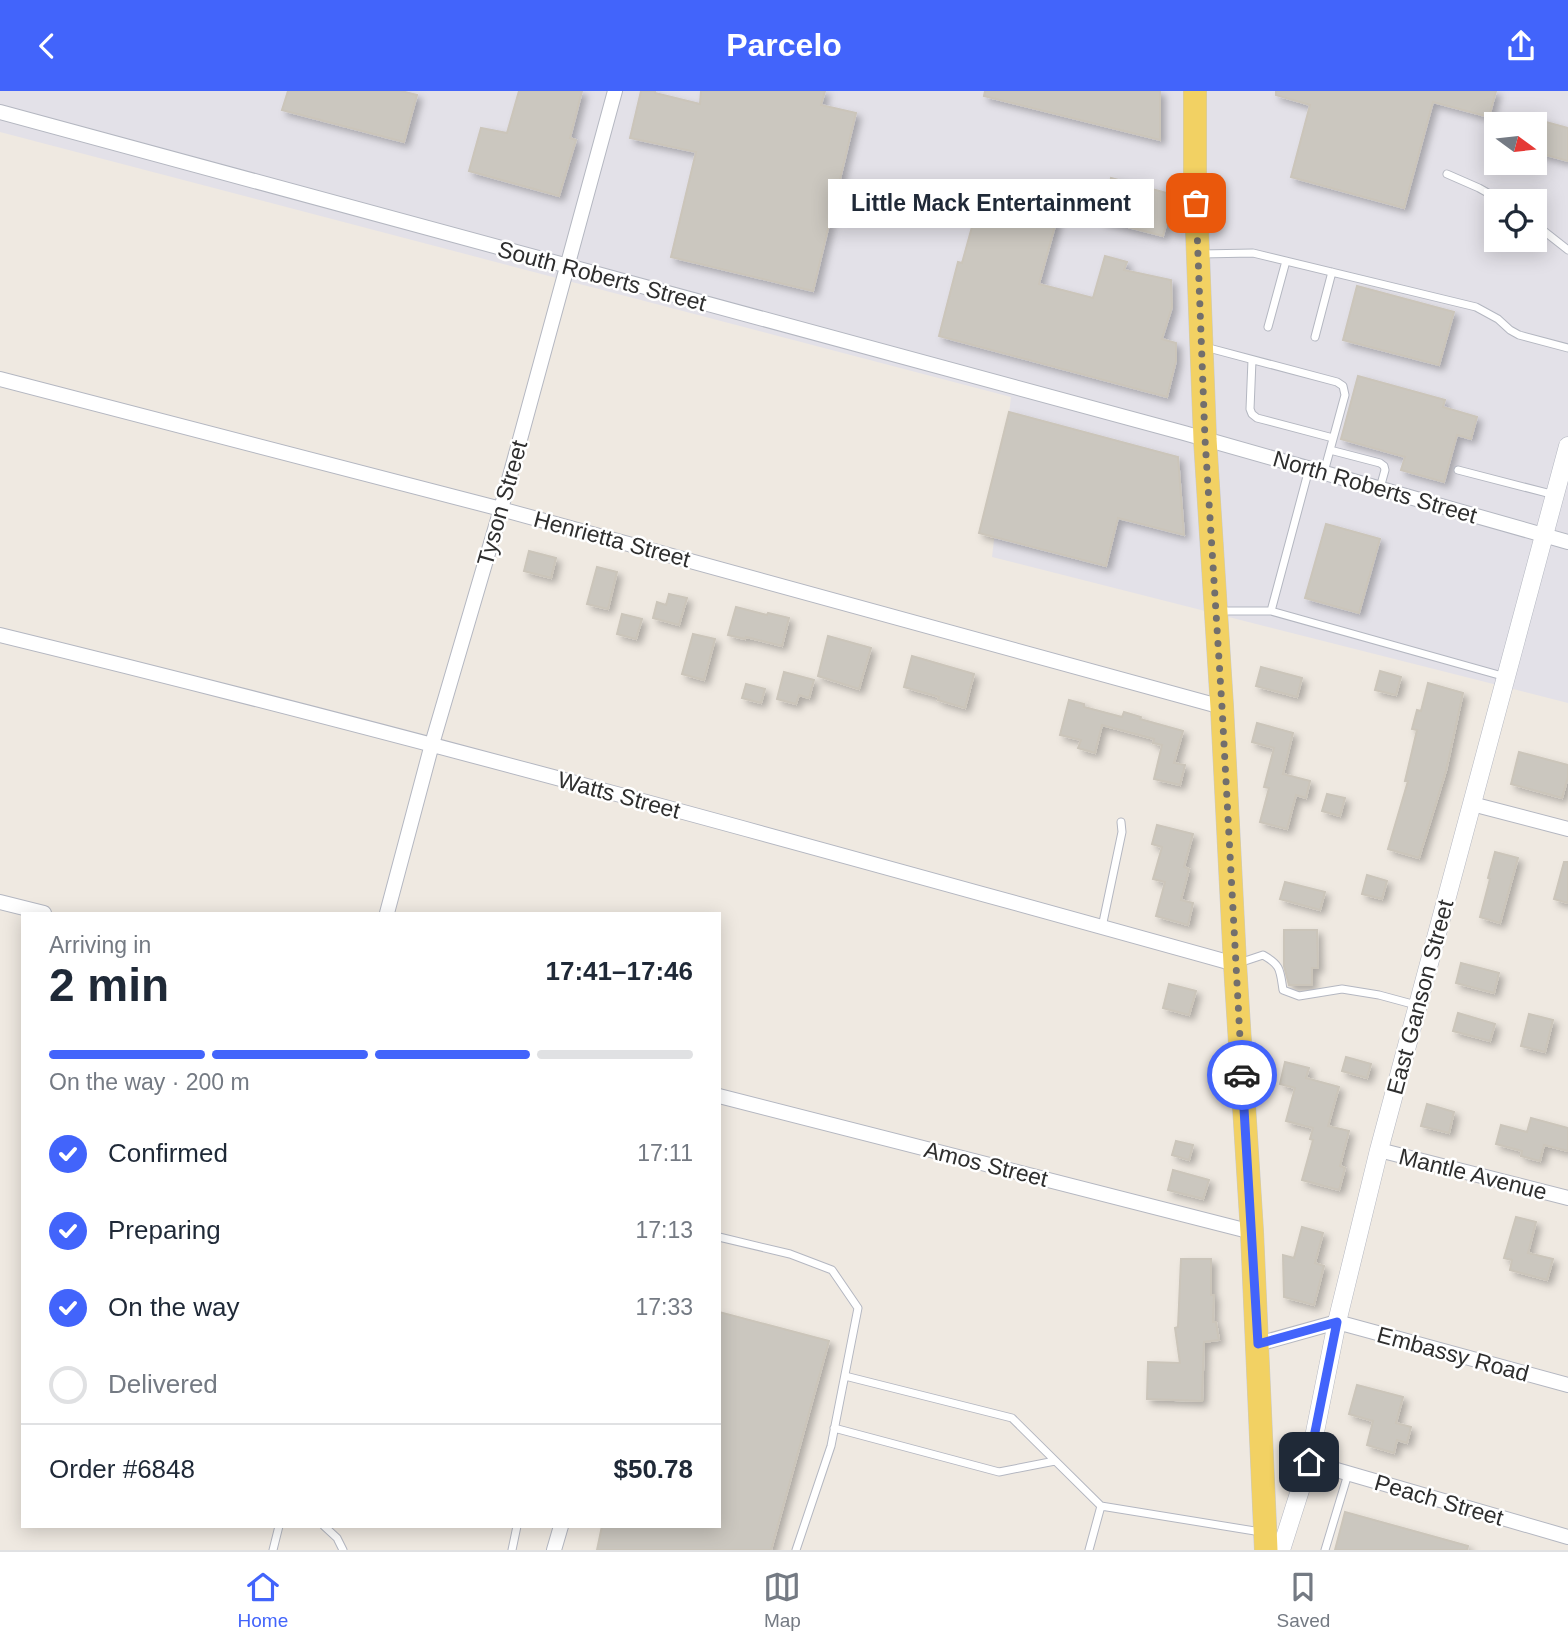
<!DOCTYPE html>
<html lang="en">
<head>
<meta charset="utf-8">
<style>
	:root { --surface:#fff; --page:#f6f6f7; --text:#1f2937; --muted:#747a83; --line:#e0e1e3; --accent:#4264fb }
	body { margin:0; font-family:Helvetica,sans-serif; background:var(--page); color:var(--text); height:100vh; display:flex; flex-direction:column; font-size:26px; white-space:nowrap }
	* { box-sizing:border-box; margin:0 }
	p { font-size:23px; color:var(--muted) }
	.icon { flex:none; width:38px; height:38px; fill:none; stroke:currentColor; stroke-width:2; stroke-linecap:round; stroke-linejoin:round }
	.map { position:relative; flex:1; overflow:hidden }
	.panel { position:absolute; left:21px; top:821px; width:700px; height:616px; display:flex; flex-direction:column; background:var(--surface); border-radius:0px; box-shadow:0 4px 18px #0003 }
	.panel>* { flex:none }
	.needle { width:46px; rotate:105deg }
	.controls { position:absolute; left:1484px; top:21px; display:grid; gap:14px }
	.controls a { display:grid; place-items:center; width:63px; height:63px; border-radius:0px; background:var(--surface); box-shadow:0 4px 18px #0003; font-size:35px }
	.pin { position:absolute; display:grid; place-items:center; width:60px; height:60px; color:#fff; margin:-30px; border-radius:14px; box-shadow:0 4px 10px #0006 }
	.courier { position:absolute; display:grid; place-items:center; width:70px; height:70px; margin:-35px; border:5px solid #4264fb; border-radius:50%; background:#fff; color:#222; box-shadow:0 2px 9px #0007 }
	.bubble { position:absolute; height:49px; border-radius:0px; background:var(--surface); box-shadow:0 4px 18px #0003; font-size:23px; font-weight:700; line-height:49px; text-align:center }
	.summary em { font-style:normal; font-weight:700 }
	.summary div { display:flex; flex-direction:column-reverse }
	.summary { display:flex; align-items:center; justify-content:space-between; height:119px; padding:0 28px }
	h1 { font-size:46px; font-weight:700; line-height:52px }
	.bar { display:grid; grid-template-columns:repeat(4,1fr); gap:10px 7px; align-content:center; height:84px; padding:0 28px }
	.bar i { height:9px; border-radius:5px; background:var(--line) }
	.bar .on { background:var(--accent) }
	.bar p { grid-column:span 4 }
	.line { display:flex; align-items:center; gap:18px; padding:0 28px; border-top:2px solid var(--line) }
	.line div { flex:1 }
	ol { padding:0 28px; list-style:none }
	li { display:flex; align-items:center; gap:21px; height:77px }
	li p { margin-inline-start:auto }
	li .icon { padding:7px; border-radius:50%; background:var(--accent); color:#fff; stroke-width:4 }
	li:last-child { color:var(--muted) }
	li i { width:38px; height:38px; border:4px solid var(--line); border-radius:50% }
	header { display:flex; justify-content:space-between; align-items:center; height:91px; padding:0 28px; background:var(--accent); color:#fff; font-size:32px; font-weight:700 }
	.menu { display:flex; justify-content:space-around; align-items:center; height:98px; border-top:2px solid var(--line); background:var(--surface); font-size:19px; color:var(--muted) }
	.menu a { display:grid; justify-items:center; gap:4px }
	.menu .on { color:var(--accent) }
	.map>svg:first-child { display:block }
	.industrial { fill:#e3e1e8; fill-rule:evenodd }
	.building { fill:#cbc7bf; stroke:#cbc5ba; stroke-width:2; filter:url(#shadow) }
	.lines { fill:none; stroke-linecap:round; stroke-linejoin:round }
	.service-casing { stroke:#b4b7c1; stroke-width:9 }
	.minor-casing { stroke:#b4b7c1; stroke-width:16 }
	.tertiary-casing { stroke:#b4b7c1; stroke-width:19 }
	.primary-casing { stroke:#c9c9c9; stroke-width:24 }
	.service { stroke:#fff; stroke-width:7 }
	.minor { stroke:#fff; stroke-width:14 }
	.tertiary { stroke:#fff; stroke-width:18 }
	.primary { stroke:#f2d163; stroke-width:23 }
	.done { stroke:#726f6d; stroke-width:7; stroke-dasharray:0 12.6 }
	.route { stroke:#4264fb; stroke-width:9 }
	.labels { text-anchor:middle; dominant-baseline:central; stroke-width:5; stroke-linejoin:round; paint-order:stroke }
	.street-label { font-size:23px; fill:#2e2e2e; stroke:#fff }
</style>
</head>
<body>
<header><svg class="icon" aria-label="back" viewBox="0 0 24 24"><path d="M15 5l-7 7 7 7"/></svg>Parcelo<svg class="icon" aria-label="share" viewBox="0 0 24 24"><path d="M12 15V3M7 8l5-5 5 5M5 13v7h14v-7"/></svg></header>
<div class="map">
<svg width="1568" height="1459" viewBox="0 0 1568 1459">
	<defs>
		<filter id="shadow"><feDropShadow dx="4.5" dy="4.5" stdDeviation="3.5" flood-color="#0004"/></filter>
	</defs>
	<rect width="100%" height="100%" fill="#efe9e1"/>
	<path class="industrial" d="M0 0H1568V612L992 466 1011 306 0 41ZM1496 33H1535V72H1496ZM1496 110H1535V149H1496Z"/>
	<path class="building" d="M288 0H401L417 4 404 51 282 19Z
		M519 0H582L570 47 576 49 559 105 469 80 481 37 507 42Z
		M641 0H655V2L700 13 701 0H825L821 14 856 22 813 200 671 166 696 61 630 47Z
		M985 0H1160V49L984 5Z
		M1276 0H1496L1489 26 1433 11 1404 117 1291 86 1310 14 1276 4Z
		M1535 28 1568 37V70L1535 61Z
		M1111 87 1174 104 1163 145 1101 129Z
		M980 107 1057 128 1039 193 1093 207 1105 165 1127 171 1124 179 1171 189 1172 216 1162 248 1176 252V270L1167 306 939 245 958 171 962 172Z
		M1357 195 1454 221 1439 274 1343 249Z
		M1358 285 1445 309 1443 316 1477 326 1471 348 1457 344 1444 391 1401 379 1405 366 1341 348Z
		M1009 321 1178 366 1184 444 1118 427 1106 475 979 442Z
		M1326 433 1380 448 1359 522 1305 507Z
		M529 460 556 467 551 487 524 480Z
		M597 476 617 481 608 518 587 513Z
		M669 503 687 507 679 534 653 527 657 511 666 514Z
		M736 516 767 524 768 522 789 527 782 555 746 546 745 548 728 544Z
		M622 523 642 528 636 548 617 543Z
		M693 543 715 548 704 589 682 583Z
		M828 545 871 557 859 598 818 585Z
		M912 565 974 583 965 617 938 609 939 606 904 596Z
		M1261 576 1302 587 1297 606 1256 595Z
		M1380 580 1401 586 1396 604 1375 599Z
		M784 581 814 589 809 607 799 604 796 613 777 608Z
		M1428 592 1463 602 1446 680 1419 767 1388 758 1408 690H1405L1417 639 1412 638 1417 619 1421 620Z
		M746 593 765 598 761 612 742 607Z
		M1069 609 1084 613V616L1122 626 1124 621 1141 626 1140 628 1183 640 1174 672 1185 674 1180 694 1154 688 1162 654 1153 652 1154 648 1102 634 1095 662 1078 657 1081 649 1060 644Z
		M1257 632 1293 642 1283 683 1310 690 1306 707 1296 704 1287 738 1260 731 1269 697 1264 696 1274 657 1252 651Z
		M1519 661 1568 674V686L1562 707 1511 693Z
		M1327 703 1345 707 1340 725 1322 720Z
		M1157 734 1193 743 1184 776 1189 778 1181 809 1193 812 1188 834 1156 825 1165 791 1153 788 1162 756 1152 753Z
		M1495 761 1518 767 1500 832 1480 826 1490 788 1488 787Z
		M1564 771H1568V812L1554 808Z
		M1367 784 1387 790 1382 808 1362 803Z
		M1285 791 1325 801 1320 819 1280 808Z
		M1284 839H1317L1318 877H1312V894H1289L1284 875Z
		M1461 872 1499 882 1494 902 1456 892Z
		M1169 893 1196 900 1189 924 1163 917Z
		M1458 922 1495 933 1490 950 1453 940Z
		M1529 923 1553 929 1545 961 1521 955Z
		M1346 966 1371 973 1367 987 1342 980Z
		M1285 971 1309 977 1306 987 1339 996 1328 1035 1349 1040 1340 1075 1345 1077 1339 1099 1302 1089 1313 1049 1310 1048 1313 1037 1286 1030 1295 997 1280 993Z
		M1427 1013 1454 1021 1449 1042 1421 1035Z
		M1531 1027 1568 1037V1060L1544 1054 1540 1070 1521 1065 1522 1060 1496 1053 1501 1034 1527 1041Z
		M1176 1050 1193 1054 1189 1069 1172 1064Z
		M1173 1079 1209 1089 1203 1108 1168 1099Z
		M1516 1126 1536 1131 1528 1162 1553 1168 1547 1189 1510 1179 1512 1169 1504 1167Z
		M1302 1136 1323 1142 1315 1172 1324 1175 1314 1214 1284 1206 1283 1164 1294 1167Z
		M1181 1168H1211V1204H1214L1213 1231H1216L1219 1249 1204 1251 1202 1310 1147 1308 1148 1271 1180 1272 1175 1237 1178 1236Z
		M719 1221 829 1250 771 1459H597L602 1435H719Z
		M1357 1294 1403 1306 1396 1332 1411 1336 1407 1352 1397 1349 1394 1362 1367 1354 1373 1330 1349 1323Z
		M1345 1421 1468 1455 1467 1459H1335Z"/>
	<g class="lines">
		<g class="service-casing">
			<path id="service" d="M1447 83 1479 97 1502 110
				M1535 133 1568 159
				M1201 163 1253 162 1476 216 1498 228 1510 239 1519 244 1568 257
				M1268 236 1286 170
				M1315 246 1332 181
				M1205 256 1337 291 1343 295 1345 304 1324 381
				M1252 269 1250 318 1252 323 1257 327 1333 347
				M1330 359 1380 372 1384 375 1385 379 1380 397
				M1458 379 1555 404
				M1219 520H1271L1506 586
				M1271 520 1309 378
				M1102 836 1122 741 1121 731
				M1239 872 1263 864C1281 874 1280 879 1283 899L1299 905 1342 898 1379 904 1416 914
				M719 1146 790 1163 832 1179 858 1217 831 1355 796 1459
				M845 1285 1012 1327 1101 1415
				M834 1337 999 1381 1055 1370
				M324 1435 337 1447 343 1459
				M273 1459 279 1435
				M512 1459 517 1435
				M1089 1459 1101 1415 1261 1441
				M1325 1459 1348 1383"/>
		</g>
		<g class="minor-casing">
			<path id="minor" d="M0 21 1184 342 1568 451
				M0 288 501 418 1222 616
				M0 544C414 645 825 759 1235 873
				M1472 713 1568 738
				M0 811 44 822
				M387 822 432 653 501 418 615 0
				M719 1005 1252 1141
				M1379 1059 1568 1107
				M1258 1253 1337 1231 1568 1294
				M1309 1371 1568 1446
				M554 1459 561 1435"/>
		</g>
		<g class="tertiary-casing">
			<path id="tertiary" d="M1281 1459 1309 1371 1337 1231 1379 1059 1568 355"/>
		</g>
		<g class="primary-casing">
			<path id="primary" d="M1195 0V86L1205 348 1222 616 1235 873 1252 1141 1266 1459"/>
		</g>
		<use href="#service" class="service"/>
		<use href="#minor" class="minor"/>
		<use href="#tertiary" class="tertiary"/>
		<use href="#primary" class="primary"/>
	</g>
	<g class="lines">
		<path class="done" d="M1196 112 1205 348 1222 616 1242 984"/>
		<path class="route" d="M1242 984 1258 1253 1337 1231 1309 1371"/>
	</g>
	<g class="labels">
		<g class="street-label">
			<text transform="translate(602 185) rotate(15)">South Roberts Street</text>
			<text transform="translate(1375 396) rotate(16)">North Roberts Street</text>
			<text transform="translate(502 412) rotate(-74)">Tyson Street</text>
			<text transform="translate(612 448) rotate(15)">Henrietta Street</text>
			<text transform="translate(619 704) rotate(15)">Watts Street</text>
			<text transform="translate(1420 906) rotate(-75)">East Ganson Street</text>
			<text transform="translate(986 1073) rotate(14)">Amos Street</text>
			<text transform="translate(1473 1083) rotate(14)">Mantle Avenue</text>
			<text transform="translate(1453 1263) rotate(15)">Embassy Road</text>
			<text transform="translate(1439 1409) rotate(16)">Peach Street</text>
		</g>
	</g>
</svg>
<div class="controls">
<a><svg class="needle" viewBox="-14 -14 28 28"><path d="M0-13l5 13h-10z" fill="#e53935"/><path d="M0 13l5-13h-10z" fill="#747a83"/></svg></a>
<a><svg class="icon" aria-label="locate" viewBox="0 0 24 24"><circle cx="12" cy="12" r="6"/><path d="M12 2v4M12 18v4M2 12h4M18 12h4"/></svg></a>
</div>
<div class="pin" style="left:1196px;top:112px;background:#ea580c"><svg class="icon" aria-label="bag" viewBox="0 0 24 24"><path d="M5 8h14l-1 12H6zM9 8a3 3 0 0 1 6 0"/></svg></div>
<div class="pin" style="left:1309px;top:1371px;background:#1f2937"><svg class="icon" aria-label="home" viewBox="0 0 24 24"><path d="M3 11l9-7 9 7M6 9v11h12V9"/></svg></div>
<div class="courier" style="left:1242px;top:984px"><svg class="icon" aria-label="car" viewBox="0 0 24 24"><path d="M5 17H2v-5l4-1 3-4h7l3 4 3 1v5h-3M9 17h6M6 11h13"/><circle cx="7" cy="17" r="2"/><circle cx="17" cy="17" r="2"/></svg></div>
<div class="bubble" style="left:828px;top:88px;width:326px">Little Mack Entertainment</div>
<section class="panel">
<div class="summary"><div><h1>2 min</h1><p>Arriving in</p></div><em>17:41–17:46</em></div>
<div class="bar"><i class="on"></i><i class="on"></i><i class="on"></i><i></i><p>On the way · 200 m</p></div>
<ol>
<li><svg class="icon" aria-label="check" viewBox="0 0 24 24"><path d="M5 12l5 5 9-10"/></svg>Confirmed<p>17:11</p></li>
<li><svg class="icon" aria-label="check" viewBox="0 0 24 24"><path d="M5 12l5 5 9-10"/></svg>Preparing<p>17:13</p></li>
<li><svg class="icon" aria-label="check" viewBox="0 0 24 24"><path d="M5 12l5 5 9-10"/></svg>On the way<p>17:33</p></li>
<li><i></i>Delivered</li>
</ol>
<div class="line" style="height:91px"><div>Order #6848</div><b>$50.78</b></div>
</section>
</div>
<nav class="menu">
<a class="on"><svg class="icon" aria-label="home" viewBox="0 0 24 24"><path d="M3 11l9-7 9 7M6 9v11h12V9"/></svg>Home</a>
<a><svg class="icon" aria-label="map" viewBox="0 0 24 24"><path d="M3 6l6-2 6 2 6-2v14l-6 2-6-2-6 2zM9 4v14M15 6v14"/></svg>Map</a>
<a><svg class="icon" aria-label="saved" viewBox="0 0 24 24"><path d="M7 4h10v16l-5-4-5 4z"/></svg>Saved</a>
</nav>
</body>
</html>
